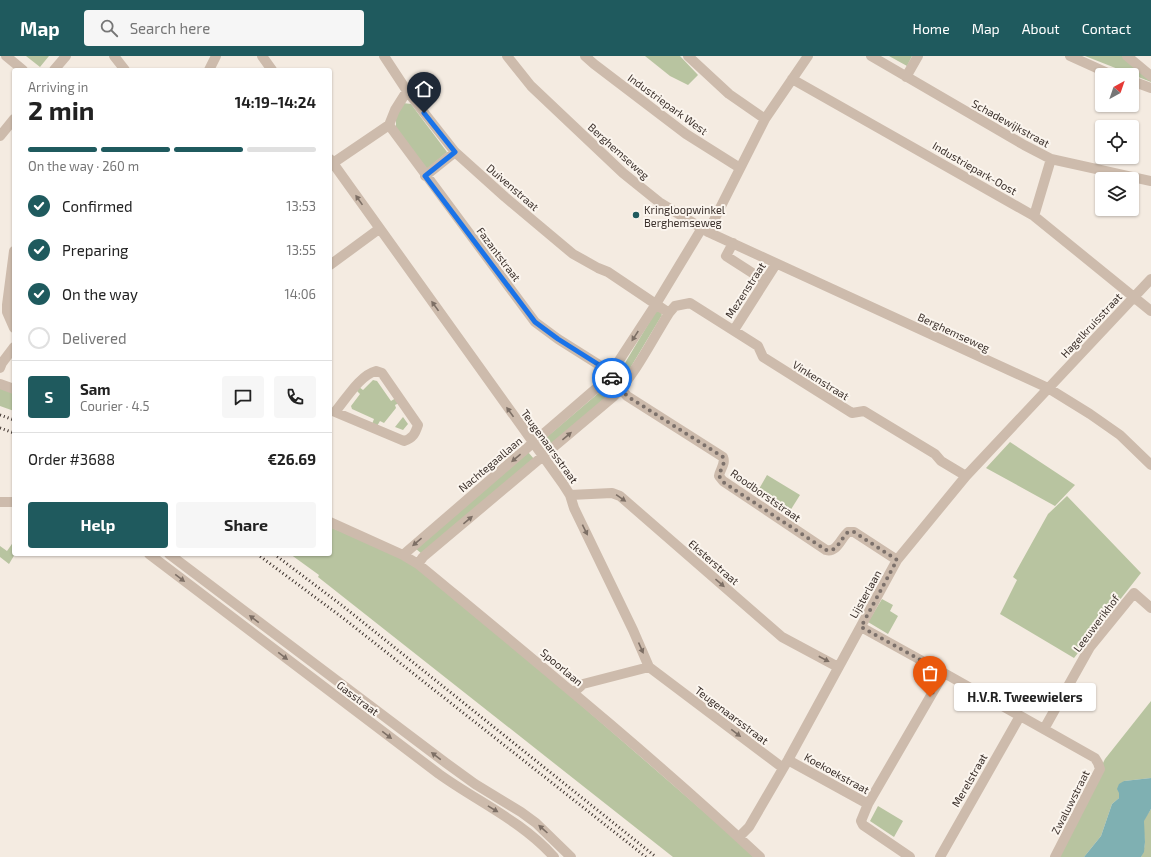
<!DOCTYPE html>
<html lang="en">
<head>
<meta charset="utf-8">
<style>
	:root { --surface:#fff; --page:#f6f6f6; --text:#222; --muted:#767676; --line:#e0e0e0; --accent:#1f5a5e }
	body { margin:0; font-family:"Exo 2",sans-serif; background:var(--page); color:var(--text); height:100vh; display:flex; flex-direction:column; font-size:15px; white-space:nowrap }
	* { box-sizing:border-box; margin:0 }
	p { font-size:13px; color:var(--muted) }
	.icon { flex:none; width:22px; height:22px; fill:none; stroke:currentColor; stroke-width:2; stroke-linecap:round; stroke-linejoin:round }
	.map { position:relative; flex:1; overflow:hidden }
	.panel { position:absolute; left:12px; top:12px; width:320px; height:488px; display:flex; flex-direction:column; background:var(--surface); border-radius:4px; box-shadow:0 1px 3px #0004 }
	.panel>* { flex:none }
	.needle { width:26px; rotate:40deg }
	.buttons { position:absolute; left:1095px; top:12px; display:grid; gap:8px }
	.buttons a { display:grid; place-items:center; width:44px; height:44px; border-radius:4px; background:var(--surface); box-shadow:0 1px 3px #0004; font-size:20px }
	.pin { position:absolute; display:grid; place-items:center; width:34px; height:34px; color:#fff; margin:-41px -17px; border-radius:50% 50% 50% 0; rotate:-45deg; box-shadow:0 0 4px #0007 }
	.pin .icon { rotate:45deg }
	.courier { position:absolute; display:grid; place-items:center; width:40px; height:40px; margin:-20px; border:3px solid #1a73e8; border-radius:50%; background:#fff; color:#222; box-shadow:0 1px 5px #0007 }
	.bubble { position:absolute; height:28px; border-radius:4px; background:var(--surface); box-shadow:0 1px 3px #0004; font-size:13px; font-weight:700; line-height:28px; text-align:center }
	.overview em { font-style:normal; font-weight:700 }
	.overview div { display:flex; flex-direction:column-reverse }
	.overview { display:flex; align-items:center; justify-content:space-between; height:68px; padding:0 16px }
	h1 { font-size:26px; font-weight:700; line-height:30px }
	.bar { display:grid; grid-template-columns:repeat(4,1fr); gap:6px 4px; align-content:center; height:48px; padding:0 16px }
	.bar i { height:5px; border-radius:3px; background:var(--line) }
	.bar .active { background:var(--accent) }
	.bar p { grid-column:span 4 }
	.line { display:flex; align-items:center; gap:10px; padding:0 16px; border-top:1px solid var(--line) }
	.line div { flex:1 }
	.round { display:grid; place-items:center; flex:none; width:42px; height:42px; border-radius:4px; background:var(--page) }
	ol { padding:0 16px; list-style:none }
	li { display:flex; align-items:center; gap:12px; height:44px }
	li p { margin-inline-start:auto }
	li .icon { padding:4px; border-radius:50%; background:var(--accent); color:#fff; stroke-width:4 }
	li:last-child { color:var(--muted) }
	li i { width:22px; height:22px; border:2px solid var(--line); border-radius:50% }
	.button { display:flex; gap:8px; margin-top:auto; padding:8px 16px }
	.button a { flex:1; height:46px; border-radius:4px; background:var(--accent); color:#fff; font-size:16px; font-weight:700; line-height:46px; text-align:center }
	.button a+a { background:var(--page); color:var(--text) }
	header { display:flex; align-items:center; gap:24px; box-sizing:border-box; height:56px; padding:0 20px; background:var(--accent); color:#fff }
	header strong { font-size:19px }
	nav { display:flex; gap:22px; margin-inline-start:auto; font-size:14px }
	.search { width:280px; height:36px; background:var(--page); display:flex; align-items:center; gap:10px; box-sizing:border-box; padding:0 14px; border-radius:4px; color:var(--muted); font-size:15px }
	.map>svg:first-child { display:block }
	.green { fill:#b8c4a0 }
	.water { fill:#7fb0b2 }
	.lines { fill:none; stroke-linecap:round; stroke-linejoin:round }
	.minor { stroke:#cdbbac; stroke-width:10 }
	.tertiary { stroke:#cdbbac; stroke-width:10 }
	.rail { stroke:#3b302b; stroke-width:3; stroke-dasharray:1 3; stroke-linecap:butt }
	.oneway { fill:#7d6f65 }
	.done { stroke:#7c716b; stroke-width:4; stroke-dasharray:0 7.2 }
	.route { stroke:#1a73e8; stroke-width:5 }
	.poi-dot { fill:#1f5a5e; stroke:#fbf5ee; stroke-width:1.5 }
	.labels { text-anchor:middle; dominant-baseline:central; stroke-width:4; stroke-linejoin:round; paint-order:stroke }
	.street-label { font-size:11px; fill:#3b302b; stroke:#fbf5ee }
	.poi-label { font-size:11px; fill:#3b302b; stroke:#fbf5ee; text-anchor:start }
</style>
</head>
<body>
<header>
<strong>Map</strong>
<div class="search"><svg class="icon" aria-label="search" viewBox="0 0 24 24"><circle cx="10" cy="10" r="6"/><path d="M15 15l6 6"/></svg>Search here</div>
<nav><a>Home</a><a>Map</a><a>About</a><a>Contact</a></nav>
</header>
<div class="map">
<svg width="1151" height="801" viewBox="0 0 1151 801">
	<rect width="100%" height="100%" fill="#f4ebe1"/>
	<path class="green" d="M26 0H49L40 11Z
		M645 0H680L698 19 688 29 670 20Z
		M889 0H912L907 10Z
		M1085 0H1122L1151 22V26Z
		M403 47 411 48 447 96 427 113 396 72V62Z
		M656 255H660L662 259 626 319 623 316 622 312Z
		M373 324 377 325 391 345 396 342 399 347 395 349 396 352 384 367 380 365 377 370 372 368 374 363 352 353 351 350 360 338 357 335 359 331 363 334Z
		M608 329 614 335 547 392 542 385Z
		M0 332 14 337V355L0 350Z
		M403 361 408 368 403 374 395 371Z
		M1010 386 1075 429 1055 450 986 412Z
		M528 396 534 403 422 498 415 492Z
		M767 419 800 439 790 455 759 433Z
		M1067 440 1141 517 1074 602 1000 558 1017 524 1013 521 1048 458Z
		M330 471 405 503 437 524 756 801H673L318 521 319 519 290 498H330Z
		M14 485V498H15L9 508 0 501V490L7 495Z
		M882 543 893 549 890 555 898 560 888 578 868 566Z
		M1151 645V722L1124 725 1119 737V742L1112 748 1101 780 1084 801H1056L1105 703Z
		M878 750 903 765 894 781 870 765Z
		M1151 753V801H1141C1149 786 1141 775 1144 764 1146 760 1149 756 1151 753Z"/>
	<path class="water" d="M1151 722V753L1144 765 1145 786 1144 796 1141 801H1084L1101 780 1112 748 1119 742V737L1117 733 1119 728 1124 725Z"/>
	<g class="lines">
		<path class="minor" d="M6 0 23 14
			M114 0 125 14
			M262 0 272 14
			M384 0 407 35 455 96 505 141 573 198 598 212 608 216 669 257
			M507 0 531 30 623 117 659 146 708 176 1048 332 1090 358 1120 379 1151 409
			M585 0 594 8 686 78 740 112
			M688 0 729 38 765 63
			M871 0 1024 89 1051 103 1151 125
			M1070 0 1112 19
			M1127 0 1151 20
			M54 14 66 0
			M209 14 216 0
			M906 21 918 0
			M792 23 1034 160 1151 255
			M1132 25 1151 32
			M389 69 535 266 558 283 604 312 627 340 723 401C726 408 720 413 719 420L723 425 826 494C837 497 841 482 848 476H854L897 504
			M0 80 14 63
			M330 103 563 428 570 439 574 452 633 574 649 611 783 712
			M333 107 389 69 395 54 407 35
			M425 120 455 96
			M1034 160 1051 103
			M708 176 765 63 808 0
			M733 187 726 200 765 225
			M14 195 7 249V256L14 272
			M330 209 379 173
			M734 274 776 208
			M0 312 2 307 14 291
			M376 315 382 317 418 369C415 378 413 382 404 385L335 356C346 343 360 319 376 315Z
			M0 328 14 333
			M570 439 612 437 620 440 782 581 838 611
			M330 466 403 499 418 508 435 522C545 613 656 704 760 801
			M403 499 607 323 656 248 702 172
			M418 508 423 501 613 341C635 319 652 284 669 257L675 250 690 247 758 290 763 301 852 357 864 355 935 398 941 405 966 420
			M861 571 944 617 1095 702 1098 707 1100 713 1055 801
			M573 637 583 628 649 611
			M1044 673 1090 591 1134 537 1151 552
			M788 704 868 748 861 765 863 769 910 801
			M868 748 944 617
			M739 781 749 771 788 704 897 504 966 420 1151 223
			M940 801 1020 660"/>
		<path class="tertiary" d="M0 446H14
			M149 498 439 718C478 746 522 765 554 801
			M169 498 446 707 475 728 521 756 536 767 571 801"/>
		<path class="rail" d="M0 359 14 364
			M0 372 14 377
			M257 498 343 562 646 801
			M274 498 344 551 656 801"/>
	</g>
	<defs><path id="oneway-solid" d="M-6-.8H1V-3.2L6.5 0L1 3.2V.8H-6Z"/></defs>
	<g class="oneway">
		<use href="#oneway-solid" transform="translate(359 144) rotate(-125)"/>
		<use href="#oneway-solid" transform="translate(435 250) rotate(-126)"/>
		<use href="#oneway-solid" transform="translate(635 280) rotate(123)"/>
		<use href="#oneway-solid" transform="translate(510 356) rotate(-126)"/>
		<use href="#oneway-solid" transform="translate(567 380) rotate(-40)"/>
		<use href="#oneway-solid" transform="translate(516 402) rotate(140)"/>
		<use href="#oneway-solid" transform="translate(621 442) rotate(35)"/>
		<use href="#oneway-solid" transform="translate(468 464) rotate(-40)"/>
		<use href="#oneway-solid" transform="translate(585 474) rotate(64)"/>
		<use href="#oneway-solid" transform="translate(417 486) rotate(140)"/>
		<use href="#oneway-solid" transform="translate(180 522) rotate(37)"/>
		<use href="#oneway-solid" transform="translate(720 527) rotate(41)"/>
		<use href="#oneway-solid" transform="translate(254 563) rotate(-143)"/>
		<use href="#oneway-solid" transform="translate(641 592) rotate(66)"/>
		<use href="#oneway-solid" transform="translate(283 600) rotate(37)"/>
		<use href="#oneway-solid" transform="translate(824 603) rotate(28)"/>
		<use href="#oneway-solid" transform="translate(736 677) rotate(37)"/>
		<use href="#oneway-solid" transform="translate(387 679) rotate(37)"/>
		<use href="#oneway-solid" transform="translate(436 700) rotate(-143)"/>
		<use href="#oneway-solid" transform="translate(493 753) rotate(31)"/>
		<use href="#oneway-solid" transform="translate(543 773) rotate(-138)"/>
	</g>
	<g class="lines">
		<path class="done" d="M612 322 627 340 723 401C726 408 720 413 719 420L723 426 826 494C837 497 841 482 848 476H854L897 504 861 571 944 617 930 641"/>
		<path class="route" d="M424 57 455 96 425 120 535 266 558 283 604 312 612 322"/>
	</g>
	<circle class="poi-dot" cx="636" cy="159" r="4"/>
	<g class="labels">
		<g class="street-label">
			<text transform="translate(668 48) rotate(36)">Industriepark West</text>
			<text transform="translate(1011 67) rotate(29)">Schadewijkstraat</text>
			<text transform="translate(619 95) rotate(42)">Berghemseweg</text>
			<text transform="translate(975 112) rotate(30)">Industriepark-Oost</text>
			<text transform="translate(513 131) rotate(41)">Duivenstraat</text>
			<text transform="translate(499 198) rotate(53)">Fazantstraat</text>
			<text transform="translate(745 234) rotate(-57)">Mezenstraat</text>
			<text transform="translate(1091 269) rotate(-47)">Hagelkruisstraat</text>
			<text transform="translate(954 276) rotate(25)">Berghemseweg</text>
			<text transform="translate(821 324) rotate(32)">Vinkenstraat</text>
			<text transform="translate(550 390) rotate(54)">Teugenaarsstraat</text>
			<text transform="translate(490 408) rotate(-40)">Nachtegaallaan</text>
			<text transform="translate(766 439) rotate(35)">Roodborststraat</text>
			<text transform="translate(714 506) rotate(41)">Eksterstraat</text>
			<text transform="translate(865 538) rotate(-61)">Lijsterlaan</text>
			<text transform="translate(1096 567) rotate(-53)">Leeuwerikhof</text>
			<text transform="translate(562 611) rotate(40)">Spoorlaan</text>
			<text transform="translate(358 642) rotate(37)">Gasstraat</text>
			<text transform="translate(732 659) rotate(37)">Teugenaarsstraat</text>
			<text transform="translate(837 717) rotate(29)">Koekoekstraat</text>
			<text transform="translate(969 724) rotate(-60)">Merelstraat</text>
			<text transform="translate(1070 746) rotate(-63)">Zwaluwstraat</text>
		</g>
		<g class="poi-label">
			<text x="644" y="153">Kringloopwinkel<tspan x="644" dy="13">Berghemseweg</tspan></text>
		</g>
	</g>
</svg>
<div class="buttons">
<a><svg class="needle" viewBox="-14 -14 28 28"><path d="M0-13l5 13h-10z" fill="#e53935"/><path d="M0 13l5-13h-10z" fill="#767676"/></svg></a>
<a><svg class="icon" aria-label="locate" viewBox="0 0 24 24"><circle cx="12" cy="12" r="6"/><path d="M12 2v4M12 18v4M2 12h4M18 12h4"/></svg></a>
<a><svg class="icon" aria-label="layers" viewBox="0 0 24 24"><path d="M12 4l9 5-9 5-9-5zM3 14l9 5 9-5"/></svg></a>
</div>
<div class="pin" style="left:930px;top:641px;background:#ea580c"><svg class="icon" aria-label="bag" viewBox="0 0 24 24"><path d="M5 8h14l-1 12H6zM9 8a3 3 0 0 1 6 0"/></svg></div>
<div class="pin" style="left:424px;top:57px;background:#1f2937"><svg class="icon" aria-label="home" viewBox="0 0 24 24"><path d="M3 11l9-7 9 7M6 9v11h12V9"/></svg></div>
<div class="courier" style="left:612px;top:322px"><svg class="icon" aria-label="car" viewBox="0 0 24 24"><path d="M5 17H2v-5l4-1 3-4h7l3 4 3 1v5h-3M9 17h6M6 11h13"/><circle cx="7" cy="17" r="2"/><circle cx="17" cy="17" r="2"/></svg></div>
<div class="bubble" style="left:954px;top:627px;width:142px">H.V.R. Tweewielers</div>
<section class="panel">
<div class="overview"><div><h1>2 min</h1><p>Arriving in</p></div><em>14:19–14:24</em></div>
<div class="bar"><i class="active"></i><i class="active"></i><i class="active"></i><i></i><p>On the way · 260 m</p></div>
<ol>
<li><svg class="icon" aria-label="check" viewBox="0 0 24 24"><path d="M5 12l5 5 9-10"/></svg>Confirmed<p>13:53</p></li>
<li><svg class="icon" aria-label="check" viewBox="0 0 24 24"><path d="M5 12l5 5 9-10"/></svg>Preparing<p>13:55</p></li>
<li><svg class="icon" aria-label="check" viewBox="0 0 24 24"><path d="M5 12l5 5 9-10"/></svg>On the way<p>14:06</p></li>
<li><i></i>Delivered</li>
</ol>
<div class="line" style="height:72px"><b class="round" style="background:var(--accent);color:#fff">S</b><div><b>Sam</b><p>Courier · 4.5</p></div><a class="round"><svg class="icon" aria-label="chat" viewBox="0 0 24 24"><path d="M4 5h16v11H9l-5 4z"/></svg></a><a class="round"><svg class="icon" aria-label="phone" viewBox="0 0 24 24"><path d="M5 4h4l2 5-3 2q2 4 5 5l2-3 5 2v4C11 20 4 13 5 4z"/></svg></a></div>
<div class="line" style="height:52px"><div>Order #3688</div><b>€26.69</b></div>
<div class="button"><a>Help</a><a>Share</a></div>
</section>
</div>
</body>
</html>
